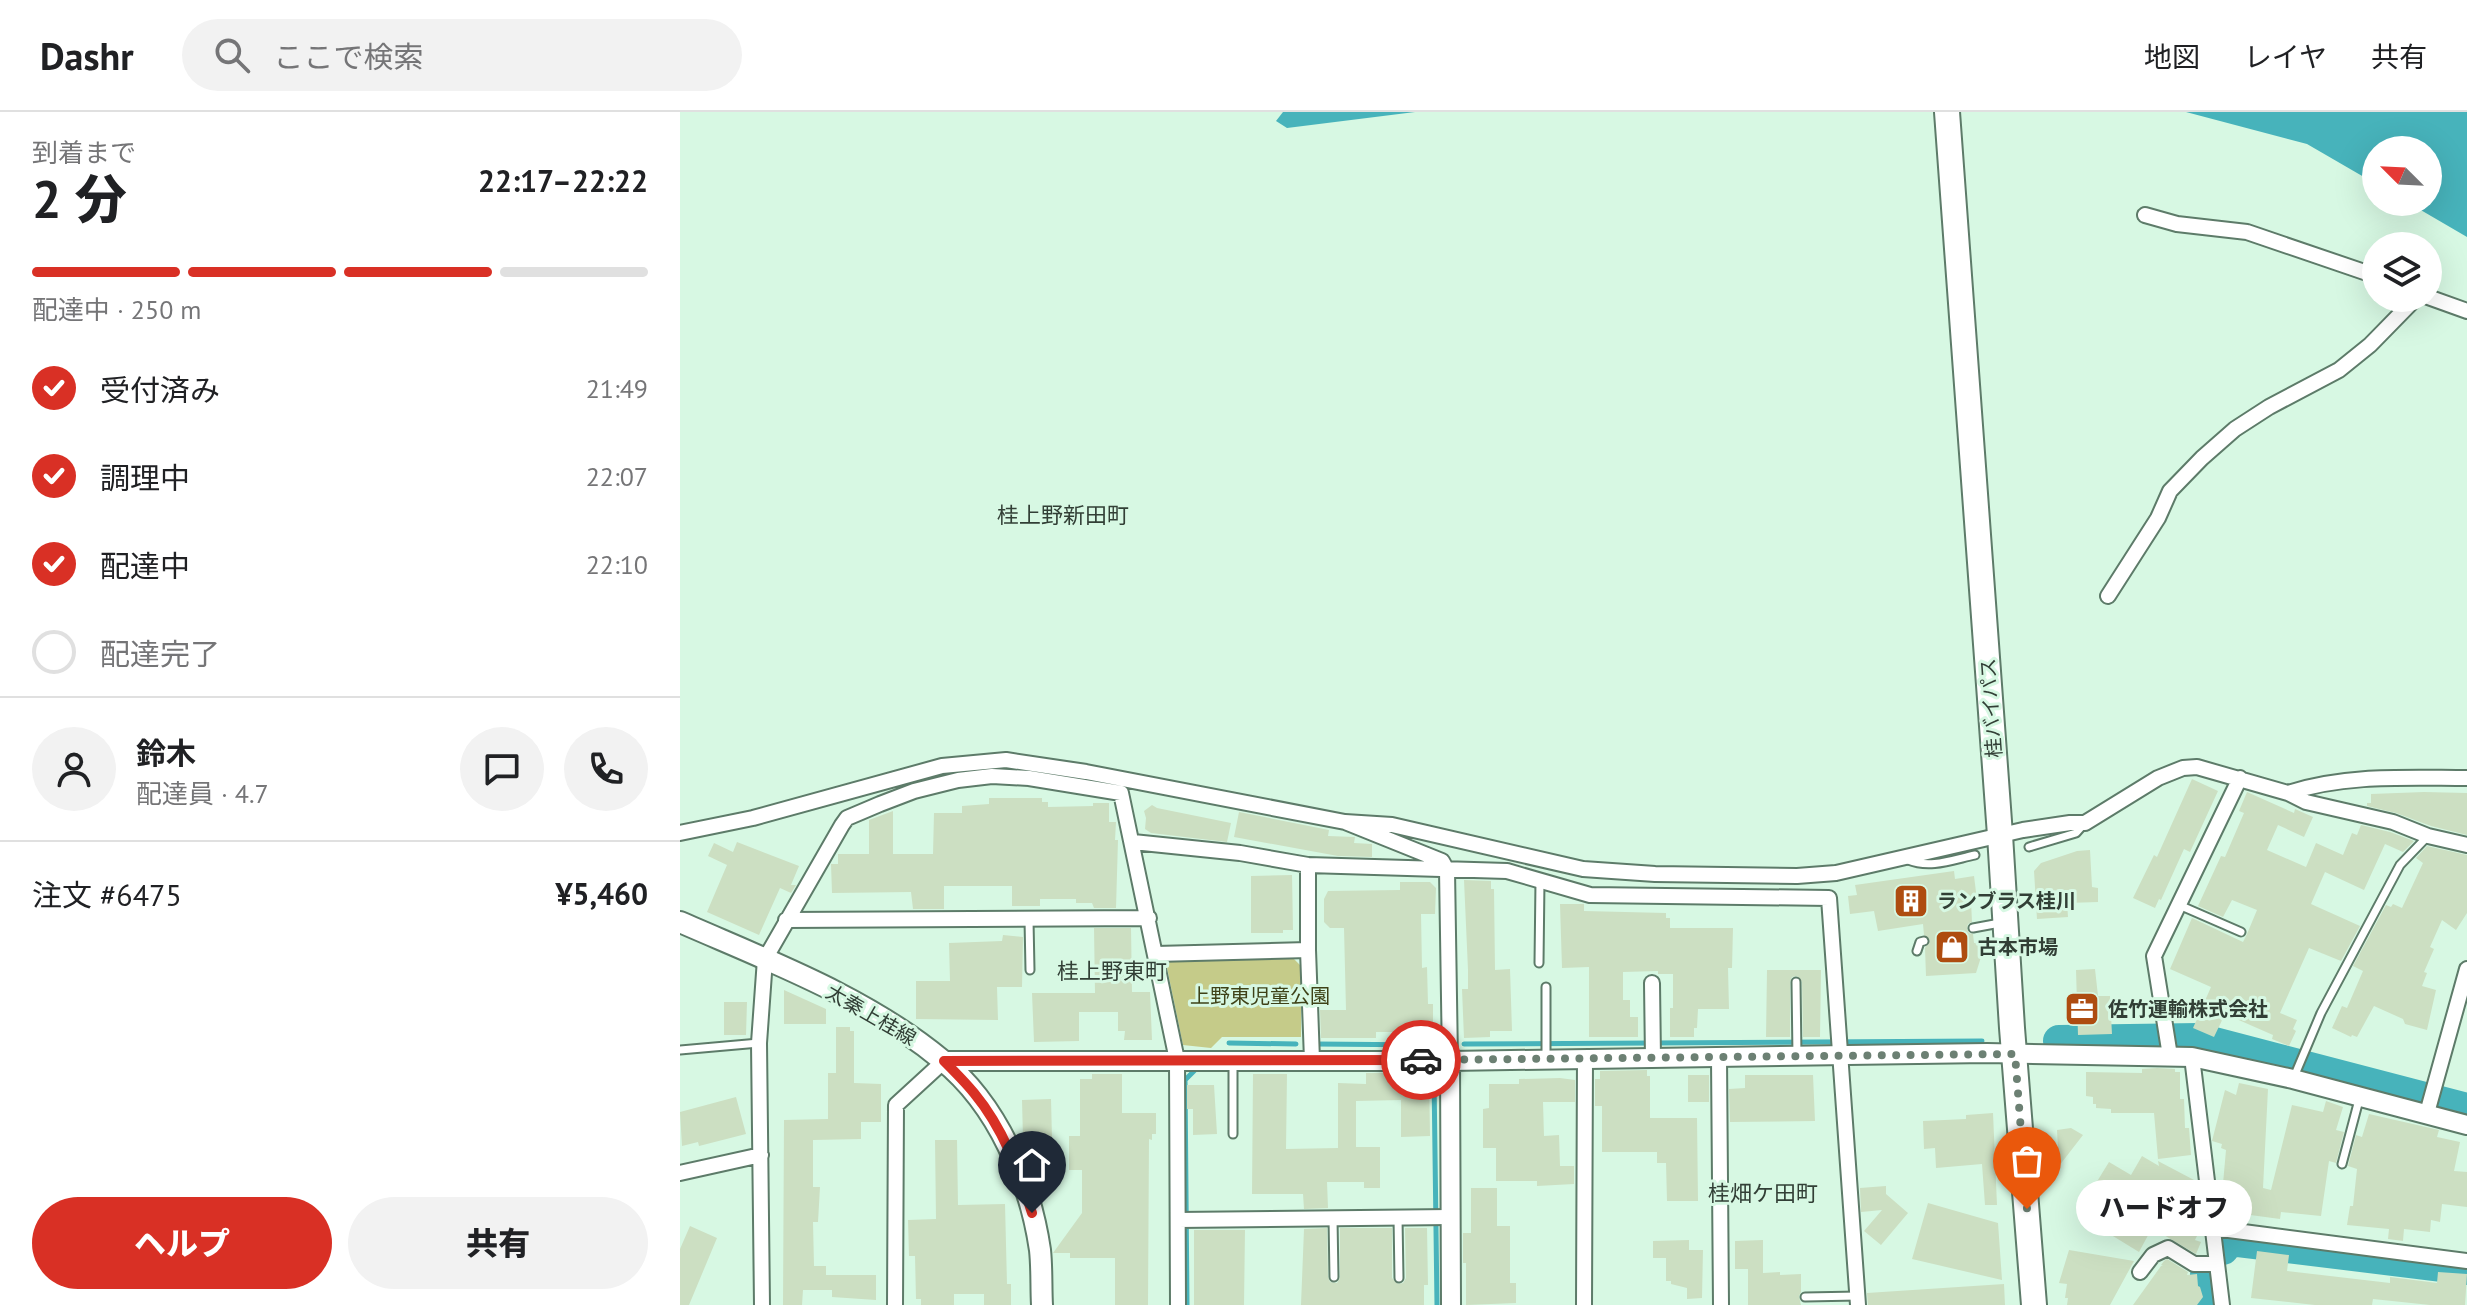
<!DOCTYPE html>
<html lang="ja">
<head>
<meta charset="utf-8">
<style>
	:root { --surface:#fff; --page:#f2f2f2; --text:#202124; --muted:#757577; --line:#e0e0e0; --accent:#d93025 }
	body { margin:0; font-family:"PT Sans","Noto Sans JP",sans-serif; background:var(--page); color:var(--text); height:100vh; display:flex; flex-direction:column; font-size:30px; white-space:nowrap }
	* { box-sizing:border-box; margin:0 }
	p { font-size:26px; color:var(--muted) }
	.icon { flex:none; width:44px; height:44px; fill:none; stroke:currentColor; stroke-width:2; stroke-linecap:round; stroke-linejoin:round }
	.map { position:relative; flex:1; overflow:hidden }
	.drawer { display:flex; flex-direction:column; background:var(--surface); width:680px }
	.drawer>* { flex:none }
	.needle { width:52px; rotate:294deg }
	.controls { position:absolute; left:1682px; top:24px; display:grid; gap:16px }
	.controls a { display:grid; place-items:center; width:80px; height:80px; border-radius:50%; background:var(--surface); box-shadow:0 8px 32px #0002; font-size:40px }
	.pin { position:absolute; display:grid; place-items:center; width:68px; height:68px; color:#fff; margin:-82px -34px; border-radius:50% 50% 50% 0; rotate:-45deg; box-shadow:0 0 8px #0007 }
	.pin .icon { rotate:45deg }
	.courier { position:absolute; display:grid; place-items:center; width:80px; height:80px; margin:-40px; border:6px solid #d93025; border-radius:50%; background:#fff; color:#222; box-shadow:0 2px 10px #0007 }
	.bubble { position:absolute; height:56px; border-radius:28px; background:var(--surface); box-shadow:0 8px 32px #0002; font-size:26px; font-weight:800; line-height:56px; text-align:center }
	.headline em { font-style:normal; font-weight:800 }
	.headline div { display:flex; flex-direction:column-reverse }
	.headline { display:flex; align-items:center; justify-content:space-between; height:136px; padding:0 32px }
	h1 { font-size:52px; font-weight:800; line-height:60px }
	.bar { display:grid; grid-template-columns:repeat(4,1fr); gap:12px 8px; align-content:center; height:96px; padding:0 32px }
	.bar i { height:10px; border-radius:6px; background:var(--line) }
	.bar .on { background:var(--accent) }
	.bar p { grid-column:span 4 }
	.line { display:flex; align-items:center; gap:20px; padding:0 32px; border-top:2px solid var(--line) }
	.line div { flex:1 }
	.round { display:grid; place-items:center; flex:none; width:84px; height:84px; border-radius:42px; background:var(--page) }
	ol { padding:0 32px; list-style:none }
	li { display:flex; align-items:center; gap:24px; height:88px }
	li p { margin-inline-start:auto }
	li .icon { padding:8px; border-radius:50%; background:var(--accent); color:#fff; stroke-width:4 }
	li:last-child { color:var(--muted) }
	li i { width:44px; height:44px; border:4px solid var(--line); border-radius:50% }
	.primary-button { display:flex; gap:16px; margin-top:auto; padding:16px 32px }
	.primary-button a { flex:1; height:92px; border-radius:48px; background:var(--accent); color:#fff; font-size:32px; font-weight:800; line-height:92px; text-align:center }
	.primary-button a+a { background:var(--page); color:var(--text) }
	header { display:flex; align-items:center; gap:48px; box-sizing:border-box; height:112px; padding:0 40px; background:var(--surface); border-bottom:2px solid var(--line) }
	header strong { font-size:38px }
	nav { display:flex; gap:44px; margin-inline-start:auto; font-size:28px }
	.search { width:560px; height:72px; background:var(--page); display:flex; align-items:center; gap:20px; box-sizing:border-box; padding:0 28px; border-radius:44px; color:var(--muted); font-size:30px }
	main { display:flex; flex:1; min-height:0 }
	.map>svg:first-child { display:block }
	.green { fill:#c5cb89 }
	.water { fill:#47b3bb }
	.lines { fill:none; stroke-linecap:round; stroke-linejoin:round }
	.stream { stroke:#47b3bb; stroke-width:5 }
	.river { stroke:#47b3bb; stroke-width:32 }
	.building { fill:#ccdfc2 }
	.service-casing { stroke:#5d7b69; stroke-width:11 }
	.minor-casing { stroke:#5d7b69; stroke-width:18 }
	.tertiary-casing { stroke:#5d7b69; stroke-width:22 }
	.secondary-casing { stroke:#5d7b69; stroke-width:24 }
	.trunk-casing { stroke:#5d7b69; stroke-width:28 }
	.service { stroke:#fff; stroke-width:7 }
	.minor { stroke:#fff; stroke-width:14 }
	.tertiary { stroke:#fff; stroke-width:18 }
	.secondary { stroke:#fff; stroke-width:20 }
	.trunk { stroke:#fff; stroke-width:24 }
	.done { stroke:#6c8073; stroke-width:8; stroke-dasharray:0 14.4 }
	.route { stroke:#d93025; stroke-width:10 }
	.labels { text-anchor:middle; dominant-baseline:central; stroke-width:6; stroke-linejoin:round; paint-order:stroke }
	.street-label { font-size:20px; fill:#323f36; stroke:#d7f8e3 }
	.poi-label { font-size:20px; font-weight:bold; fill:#323f36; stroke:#d7f8e3; text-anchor:start }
	.park-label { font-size:20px; fill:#3e4117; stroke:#d7f8e3 }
	.neighbourhood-label { font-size:22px; fill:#323f36; stroke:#d7f8e3 }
</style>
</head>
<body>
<header>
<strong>Dashr</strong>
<div class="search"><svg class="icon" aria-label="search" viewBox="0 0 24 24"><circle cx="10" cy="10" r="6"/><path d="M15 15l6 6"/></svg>ここで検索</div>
<nav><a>地図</a><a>レイヤ</a><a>共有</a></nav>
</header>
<main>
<section class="drawer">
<div class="headline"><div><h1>2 分</h1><p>到着まで</p></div><em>22:17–22:22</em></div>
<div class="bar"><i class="on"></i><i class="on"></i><i class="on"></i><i></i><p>配達中 · 250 m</p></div>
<ol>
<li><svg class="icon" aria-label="check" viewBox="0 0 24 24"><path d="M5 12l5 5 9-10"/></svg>受付済み<p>21:49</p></li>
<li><svg class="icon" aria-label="check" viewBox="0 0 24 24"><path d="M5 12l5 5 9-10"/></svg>調理中<p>22:07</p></li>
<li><svg class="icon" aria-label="check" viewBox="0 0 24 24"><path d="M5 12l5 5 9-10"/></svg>配達中<p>22:10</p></li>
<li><i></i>配達完了</li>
</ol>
<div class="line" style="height:144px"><a class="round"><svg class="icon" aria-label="person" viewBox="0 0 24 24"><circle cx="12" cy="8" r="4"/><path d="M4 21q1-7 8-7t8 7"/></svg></a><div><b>鈴木</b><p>配達員 · 4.7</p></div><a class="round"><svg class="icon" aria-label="chat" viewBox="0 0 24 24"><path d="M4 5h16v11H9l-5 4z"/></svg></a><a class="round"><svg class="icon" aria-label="phone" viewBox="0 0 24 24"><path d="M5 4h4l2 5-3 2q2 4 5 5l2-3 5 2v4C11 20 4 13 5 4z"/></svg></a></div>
<div class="line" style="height:104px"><div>注文 #6475</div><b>¥5,460</b></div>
<div class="primary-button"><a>ヘルプ</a><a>共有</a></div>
</section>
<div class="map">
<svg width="1787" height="1193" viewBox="0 0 1787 1193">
	<rect width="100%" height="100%" fill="#d7f8e3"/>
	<path class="green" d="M611 844 621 854V925H542L531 936 503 933 485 846Z"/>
	<path class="water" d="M603 0H735L607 16 596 9Z
		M1506 0H1787V125L1727 90H1748V38H1696V72L1627 32Z"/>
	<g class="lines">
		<path class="stream" d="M549 931 616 932
			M636 932 753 933
			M784 932 1302 929
			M754 965 757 1193
			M507 1193 505 968 514 959"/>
		<path class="river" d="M1379 929 1519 927 1787 997
			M1543 1137 1550 1128 1787 1157
			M1526 1163 1530 1193"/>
	</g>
	<path class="building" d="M1512 667 1538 679 1510 740 1504 737 1481 788 1479 787 1475 796 1453 786 1474 743 1477 745Z
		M1567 680 1614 701 1615 697 1633 705 1624 725 1598 713 1587 738 1626 755 1636 731 1663 743 1672 721 1677 723 1681 713 1710 720 1734 729 1723 740 1705 732 1684 778 1645 760 1631 792 1680 814 1661 849 1629 836 1600 901 1617 908 1613 917 1616 919 1609 934 1592 927 1593 923 1545 902 1534 925 1513 916 1531 875 1490 857 1512 806 1563 830 1567 822 1577 798 1552 788 1543 805 1518 794 1541 744 1545 745 1564 701 1559 699Z
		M1744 680 1787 681V723L1751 714 1716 701 1687 694V691H1691V682Z
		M309 686H362V690H368V695L413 694V691H429V710H436L435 728H438L436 796H414L412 791H396V787H360V794H332V774H264V797H233L231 780 152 781 151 752H158V742H189V708L213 699V742H253L254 701H282V694L309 692Z
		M472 693 477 696 551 711 547 730 471 721 465 717 466 706 464 699Z
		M559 700 649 718 648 724 675 725 674 731 692 732V745L658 744 554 725Z
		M57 730 119 754 111 773H116L111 781 100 776 79 823 27 800 47 753 28 744 34 731 53 740Z
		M1747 734 1787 743V801L1776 818 1762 808 1750 835 1754 837 1744 860 1747 861 1742 874 1756 878 1747 918 1725 912 1723 907 1694 894 1677 925 1672 923 1671 925 1652 916 1662 894 1667 896 1683 859 1673 854 1706 793 1711 795 1713 792 1722 796 1743 751 1736 746Z
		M1410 738 1412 775 1418 776V790L1387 791 1388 805 1357 807 1354 759 1361 751 1397 739Z
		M1274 759 1275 767 1294 764 1297 788 1291 789 1292 810 1288 812 1287 816 1289 821 1293 822 1294 831H1299L1301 845 1296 861 1246 864 1245 836 1250 828 1244 823 1243 812 1198 819 1194 799 1170 802 1168 784 1177 783 1175 773Z
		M612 763 613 818H603V821H571V764Z
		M784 768 811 769V777H814L815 858 830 857 832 919H810V925L784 926 782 877H788V858Z
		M720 770H750L756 776 755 802H741L742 856 747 855 748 892H753V920H696V926H641L640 898H666L664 816H650L644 810V787L648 779 720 778Z
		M880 792H904V799L986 801V806H990V816H1053L1052 856H1048L1049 897H1018L1017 916H1014V925H990V896H993V862H978V859L943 860V888H950V905H958V925H909V855L882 856Z
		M414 816H451L452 880H470L472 928H444L445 919H438V900H399V929L354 930 352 881H415Z
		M323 823 343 825 342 875H317L318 908 236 907V869H270L269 831 322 829Z
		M1415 857 1418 884H1430L1432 922 1398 923 1396 858Z
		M1087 858H1141L1140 925H1123L1122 870 1117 864 1112 865 1110 870V925H1086Z
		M104 878 146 897V912H104Z
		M44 890H67L66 923H44Z
		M156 915H170V919H174V971L201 972V1010H181V1027L133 1028V1075H140L138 1110H133L134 1154H146V1163H196V1188L152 1185V1178H123L122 1193H103L104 1008 148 1007V961H156Z
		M1477 956 1495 957V960H1500V987H1504L1505 1016H1509L1511 1043 1478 1047 1474 1001H1431V997L1416 996V992H1413V985L1406 984V960L1462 961V957Z
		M967 958V964H970V1006H1017L1018 1089H987L986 1051H977V1040H922V994H915V967H920V959Z
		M686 961H749L750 1024 721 1025V988L676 989V1035H700V1076H684V1070H647L648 1096 624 1097 623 1082H572L573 962H607L606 1037 658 1036V971L686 972Z
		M412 962H442V1001H476V1022H472V1028L469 1027 468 1193H435V1146H390V1141H373L402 1101V1058H389V1024H400V967H412Z
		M1008 963H1029V990H1008Z
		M1065 963H1133L1135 1009 1050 1010 1049 977 1065 976Z
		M880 966 895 968V990H863L864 1024 879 1023 880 1054H894V1072L857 1074V1069H816V1036H803V997L809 996V972H839V967Z
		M1559 971 1588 977 1583 1076 1591 1078 1612 993 1643 1000 1646 989 1663 995 1656 1018 1664 1020 1656 1051 1649 1049 1641 1104 1601 1100 1600 1107 1563 1102 1561 1108 1545 1104 1550 1084 1542 1083 1546 1038 1541 1036 1542 1032 1532 1029 1545 978 1556 983Z
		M507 973H534L537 1022 513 1023V997H507Z
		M56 985 66 1022 19 1034 18 1030 2 1034 0 1000Z
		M371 987 372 1026 343 1027 342 988Z
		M1313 1001 1317 1093H1305L1302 1052 1256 1056 1255 1036 1244 1037 1243 1009 1286 1007V1003Z
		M1689 1002 1759 1018 1757 1025 1780 1030 1774 1059 1787 1060V1095L1762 1092 1760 1110 1751 1108 1750 1120 1724 1117 1723 1129 1708 1127 1709 1117 1667 1113 1670 1094H1673L1677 1057 1668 1054 1676 1023 1682 1025Z
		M1391 1016 1403 1023 1379 1054 1377 1018Z
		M255 1028H277L278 1093 325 1092 327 1172H331V1193H304V1182H274V1193H241V1187H236L235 1144H229L228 1108 256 1107Z
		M1462 1044 1479 1054 1478 1049 1514 1068 1517 1097 1515 1102 1517 1103 1519 1120 1515 1128 1521 1130 1516 1142 1472 1116 1459 1140 1397 1102 1429 1050 1451 1063Z
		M1206 1074V1082L1228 1101 1201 1133 1184 1119 1202 1098 1181 1100 1180 1076Z
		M791 1076H817V1114H830V1171H836V1191L786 1193V1151H783V1121H791Z
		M1248 1091 1318 1111 1322 1168 1232 1147Z
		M10 1114 37 1126 9 1193H0V1137Z
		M647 1116 648 1165 650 1170 657 1171 660 1166V1116H712V1166L718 1172 723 1171 726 1166 725 1116H747L748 1173H744V1193H621L624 1117Z
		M514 1118H565L564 1193H514Z
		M1009 1128V1138H1023L1022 1186 1007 1187V1176L991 1172V1169H986V1146H973V1129Z
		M1083 1128V1161L1100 1160V1163L1121 1162V1180L1119 1184 1121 1193H1068V1157H1055V1129Z
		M1389 1138 1454 1149 1430 1193H1387L1388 1186H1385L1387 1172 1379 1171Z
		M1577 1139 1609 1143 1607 1159 1710 1171V1165L1757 1171 1758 1160 1787 1162 1785 1193H1750L1693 1187 1692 1193H1635L1571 1186Z
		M1487 1147 1508 1160 1507 1163 1517 1162 1518 1174 1520 1175 1523 1185 1517 1193H1453L1481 1154H1483L1481 1153 1484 1149Z
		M1324 1172 1325 1193H1188L1187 1181Z"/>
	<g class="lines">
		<g class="service-casing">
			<path id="service" d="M1349 735 1396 721 1405 711
				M1228 748C1250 757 1272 748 1295 743
				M1499 793 1561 820
				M349 808 350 858
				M1293 816 1320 811
				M1237 839 1240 830 1244 829
				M859 851 860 769
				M1116 870 1117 944
				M866 875V945
				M0 938 79 931
				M1614 965 1641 901 1720 753 1748 724
				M553 1022V948
				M1662 1052 1680 984
				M718 1106 719 1166
				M653 1107 654 1165
				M1125 1185 1178 1184"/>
		</g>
		<g class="minor-casing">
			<path id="minor" d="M1465 103 1497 112 1567 120 1696 164
				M1748 185 1787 199
				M1428 484 1478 406 1490 379 1522 346 1555 317 1589 295 1659 258 1690 233 1736 186
				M1608 681C1664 662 1729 666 1787 666
				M665 710 712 713 903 757 975 762 1117 764 1156 761 1343 718 1390 711H1405L1478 666 1503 656 1517 655 1608 681 1626 690 1713 710 1748 724 1787 733
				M0 721 73 706 262 654 326 648 406 660 665 710 762 749 767 758 770 949
				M453 730 560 741 628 753 827 759 910 783 1149 786 1178 1193
				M628 753V838L632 948
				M106 808 469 806
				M476 842 628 838
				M972 871 973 947
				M1490 944 1474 844 1560 666
				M1512 945 1542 1193
				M1039 946 1041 1193
				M1747 1001 1787 857
				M0 1061 81 1043
				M498 1108 770 1105
				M1533 1116 1787 1149
				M1460 1160 1473 1143 1488 1136 1514 1152H1537
				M82 1193 79 931 85 847 162 713 167 706 200 692 234 679 278 668 312 664 349 666 441 681 497 948 498 1193
				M215 1193 216 993 264 949
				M904 1193 905 947"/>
		</g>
		<g class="tertiary-casing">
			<path id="tertiary" d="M264 949H770L1307 941 1512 945 1613 967 1787 1013
				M770 949 771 1193"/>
		</g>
		<g class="secondary-casing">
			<path id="secondary" d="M0 810C89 849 186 885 262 948 318 993 350 1070 360 1138 362 1157 361 1175 362 1193"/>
		</g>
		<g class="trunk-casing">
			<path id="trunk" d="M1267 0 1320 723 1332 916 1354 1193"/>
		</g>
		<use href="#service" class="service"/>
		<use href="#minor" class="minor"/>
		<use href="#tertiary" class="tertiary"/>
		<use href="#secondary" class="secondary"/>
		<use href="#trunk" class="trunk"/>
	</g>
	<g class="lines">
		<path class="done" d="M741 948 1335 942 1347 1097"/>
		<path class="route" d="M352 1101C339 1059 323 1016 294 981 285 970 274 959 264 949L741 948"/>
	</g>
	<defs>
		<g id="building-square" transform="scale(1.8)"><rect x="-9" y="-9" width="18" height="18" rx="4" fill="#ae4c10" stroke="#d7f8e3"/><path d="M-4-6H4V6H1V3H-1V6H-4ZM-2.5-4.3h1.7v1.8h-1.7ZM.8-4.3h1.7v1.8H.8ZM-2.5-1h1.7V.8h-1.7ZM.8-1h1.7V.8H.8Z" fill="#fff"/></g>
		<g id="shop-square" transform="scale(1.8)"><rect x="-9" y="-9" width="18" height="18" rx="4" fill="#ae4c10" stroke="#d7f8e3"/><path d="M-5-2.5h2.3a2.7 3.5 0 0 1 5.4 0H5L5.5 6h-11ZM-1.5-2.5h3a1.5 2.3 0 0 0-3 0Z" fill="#fff"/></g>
		<g id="office-square" transform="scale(1.8)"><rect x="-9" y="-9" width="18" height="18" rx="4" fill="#ae4c10" stroke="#d7f8e3"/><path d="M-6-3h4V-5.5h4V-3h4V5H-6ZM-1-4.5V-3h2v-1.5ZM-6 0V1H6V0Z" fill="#fff"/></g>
	</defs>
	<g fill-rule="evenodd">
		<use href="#building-square" x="1231" y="789"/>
		<use href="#shop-square" x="1272" y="835"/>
		<use href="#office-square" x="1402" y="897"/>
	</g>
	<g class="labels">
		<g class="street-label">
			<text transform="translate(1311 596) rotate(-94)">桂バイパス</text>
			<text transform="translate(191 903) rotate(30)">太秦上桂線</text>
		</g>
		<g class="poi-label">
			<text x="1257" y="789">ランブラス桂川</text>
			<text x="1298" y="835">古本市場</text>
			<text x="1428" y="897">佐竹運輸株式会社</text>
		</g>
		<g class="park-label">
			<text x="580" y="884">上野東児童公園</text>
		</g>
		<g class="neighbourhood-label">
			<text x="383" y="403">桂上野新田町</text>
			<text x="432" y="859">桂上野東町</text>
			<text x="1083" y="1081">桂畑ケ田町</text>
		</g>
	</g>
</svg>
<div class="controls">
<a><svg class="needle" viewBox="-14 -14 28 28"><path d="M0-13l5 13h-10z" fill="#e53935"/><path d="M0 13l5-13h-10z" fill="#757577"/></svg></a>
<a><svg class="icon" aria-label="layers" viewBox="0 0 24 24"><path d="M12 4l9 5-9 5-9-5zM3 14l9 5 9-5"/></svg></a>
</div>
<div class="pin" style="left:1347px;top:1097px;background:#ea580c"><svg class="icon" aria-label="bag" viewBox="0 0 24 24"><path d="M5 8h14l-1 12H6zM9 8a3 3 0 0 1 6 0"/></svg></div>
<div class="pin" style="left:352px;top:1101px;background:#1f2937"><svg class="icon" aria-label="home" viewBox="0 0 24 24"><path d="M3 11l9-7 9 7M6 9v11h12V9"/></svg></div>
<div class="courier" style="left:741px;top:948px"><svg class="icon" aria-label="car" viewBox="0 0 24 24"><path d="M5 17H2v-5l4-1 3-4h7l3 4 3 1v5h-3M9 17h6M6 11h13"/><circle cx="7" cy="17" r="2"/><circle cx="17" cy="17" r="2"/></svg></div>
<div class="bubble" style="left:1396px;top:1068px;width:176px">ハードオフ</div>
</div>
</main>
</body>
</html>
